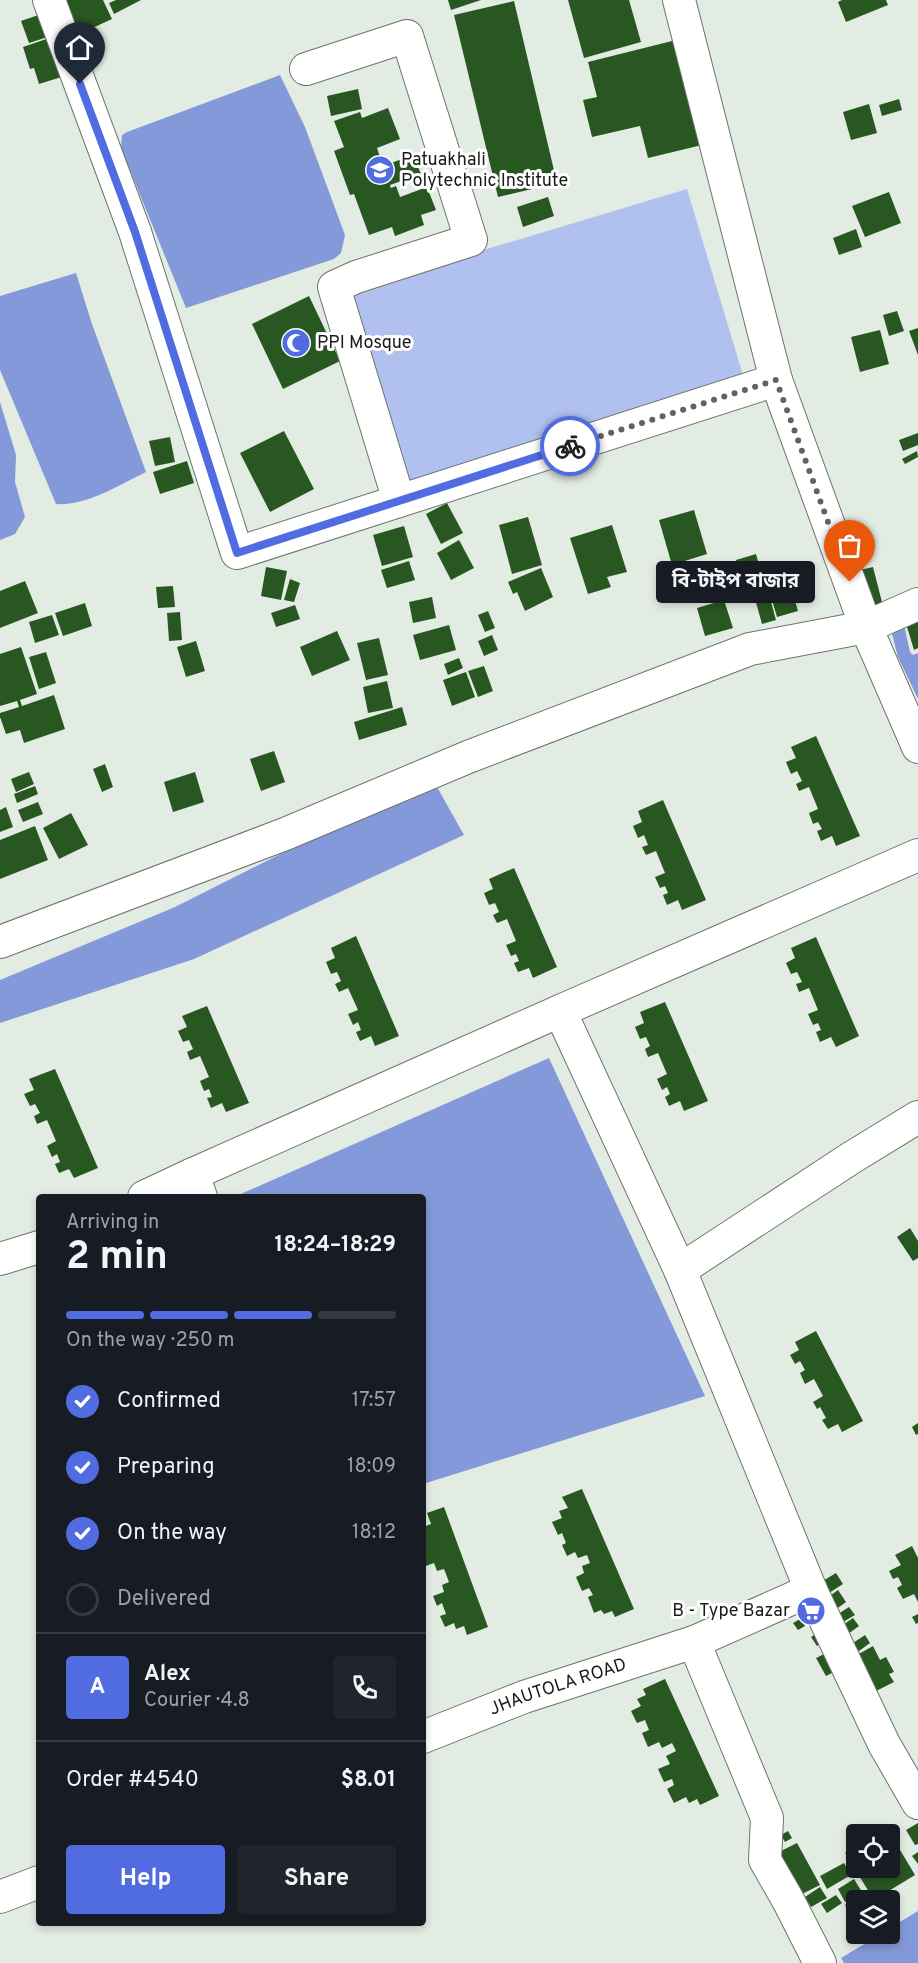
<!DOCTYPE html>
<html lang="en">
<head>
<meta charset="utf-8">
<style>
	:root { --surface:#171b24; --page:#20242c; --text:#f1f3f6; --muted:#9ea1a6; --line:#363941; --accent:#516ce1 }
	body { margin:0; font-family:Overpass,"Noto Sans Bengali",sans-serif; background:var(--page); color:var(--text); height:100vh; display:flex; flex-direction:column; font-size:22px; white-space:nowrap }
	* { box-sizing:border-box; margin:0 }
	p { font-size:20px; color:var(--muted) }
	.icon { flex:none; width:33px; height:33px; fill:none; stroke:currentColor; stroke-width:2; stroke-linecap:round; stroke-linejoin:round }
	.map { position:relative; flex:1; overflow:hidden }
	.side { position:absolute; left:36px; top:1194px; width:390px; height:732px; display:flex; flex-direction:column; background:var(--surface); border-radius:6px; box-shadow:0 3px 9px #0003 }
	.side>* { flex:none }
	.buttons { position:absolute; left:846px; top:1824px; display:grid; gap:12px }
	.buttons a { display:grid; place-items:center; width:54px; height:54px; border-radius:6px; background:var(--surface); box-shadow:0 3px 9px #0003; font-size:30px }
	.pin { position:absolute; display:grid; place-items:center; width:51px; height:51px; color:#fff; margin:-62px -26px; border-radius:50% 50% 50% 0; rotate:-45deg; box-shadow:0 0 6px #0007 }
	.pin .icon { rotate:45deg }
	.courier { position:absolute; display:grid; place-items:center; width:60px; height:60px; margin:-30px; border:4px solid #516ce1; border-radius:50%; background:#fff; color:#222; box-shadow:0 2px 8px #0007 }
	.bubble { position:absolute; height:42px; border-radius:6px; background:var(--surface); box-shadow:0 3px 9px #0003; font-size:20px; font-weight:700; line-height:42px; text-align:center }
	.head em { font-style:normal; font-weight:700 }
	.head div { display:flex; flex-direction:column-reverse }
	.head { display:flex; align-items:center; justify-content:space-between; height:102px; padding:0 30px }
	h1 { font-size:39px; font-weight:700; line-height:45px }
	.bar { display:grid; grid-template-columns:repeat(4,1fr); gap:9px 6px; align-content:center; height:72px; padding:0 30px }
	.bar i { height:8px; border-radius:4px; background:var(--line) }
	.bar .selected { background:var(--accent) }
	.bar p { grid-column:span 4 }
	.line { display:flex; align-items:center; gap:15px; padding:0 30px; border-top:2px solid var(--line) }
	.line div { flex:1 }
	.round { display:grid; place-items:center; flex:none; width:63px; height:63px; border-radius:6px; background:var(--page) }
	ol { padding:0 30px; list-style:none }
	li { display:flex; align-items:center; gap:18px; height:66px }
	li p { margin-inline-start:auto }
	li .icon { padding:6px; border-radius:50%; background:var(--accent); color:#fff; stroke-width:4 }
	li:last-child { color:var(--muted) }
	li i { width:33px; height:33px; border:3px solid var(--line); border-radius:50% }
	.action { display:flex; gap:12px; margin-top:auto; padding:12px 30px }
	.action a { flex:1; height:69px; border-radius:6px; background:var(--accent); color:#fff; font-size:24px; font-weight:700; line-height:69px; text-align:center }
	.action a+a { background:var(--page); color:var(--text) }
	.map>svg:first-child { display:block }
	.green { fill:#b0c0ef }
	.water { fill:#8499d9 }
	.building { fill:#295721 }
	.lines { fill:none; stroke-linecap:round; stroke-linejoin:round }
	.minor-casing { stroke:#6c746b; stroke-width:34 }
	.minor { stroke:#fff; stroke-width:32 }
	.done { stroke:#5f645e; stroke-width:6; stroke-dasharray:0 10.8 }
	.route { stroke:#516ce1; stroke-width:8 }
	.labels { text-anchor:middle; dominant-baseline:central; stroke-width:6; stroke-linejoin:round; paint-order:stroke }
	.poi-label { font-size:18px; fill:#181b17; stroke:#fff; text-anchor:start }
	.street-label { font-size:18px; fill:#181b17; stroke:#fff }
</style>
</head>
<body>
<div class="map">
<svg width="918" height="1963" viewBox="0 0 918 1963">
	<rect width="100%" height="100%" fill="#e3ece2"/>
	<path class="green" d="M687 189 745 382 406 483 347 291Z"/>
	<path class="water" d="M280 75 305 127 345 235 341 253 334 259 186 308 121 148 122 135 127 132Z
		M76 273 92 324 146 472C119 485 87 506 56 504L0 370V296Z
		M0 402 16 455 15 482 25 517 15 534 0 540Z
		M904 625 910 652 913 655 918 653V699L898 657 891 630Z
		M432 778 464 835 194 959 0 1023V980L175 907Z
		M549 1058 705 1396 423 1484V1197H234Z
		M918 1911V1963H844L841 1958 881 1934H890V1928Z"/>
	<path class="building" d="M58 0H103L112 19 73 37Z
		M116 0H141L114 14 109 3Z
		M448 0H481L451 10Z
		M568 0H629L641 42 584 58Z
		M842 0H886L888 5 846 22 838 2Z
		M514 1 557 183 498 197 454 15Z
		M50 11 57 34 29 43 21 21Z
		M55 36 68 75 39 84 34 68 30 69 23 47Z
		M676 40 702 145 648 158 640 126 592 137 583 100 597 97 588 62Z
		M358 89 362 109 331 116 327 96Z
		M899 99 902 110 882 116 879 105Z
		M869 104 877 133 851 140 843 112Z
		M388 108 400 139 377 148 383 166 413 155 421 174 390 185 391 188 396 186 400 197 427 187 436 210 421 215 424 225 395 236 392 227 369 235 354 194 350 195 334 151 344 147 334 121 360 112 362 118Z
		M889 192 901 223 865 237 852 206Z
		M548 197 554 216 523 227 517 207Z
		M856 229 862 247 839 255 833 238Z
		M309 296 340 361 283 389 252 324Z
		M897 311 904 331 889 336 883 315Z
		M918 328V355L909 331Z
		M880 330 889 364 860 372 851 337Z
		M284 431 314 489 270 512 240 453Z
		M918 433V445L903 451 899 440Z
		M170 437 175 462 155 466 149 441Z
		M917 451 918 457 905 464 902 459Z
		M187 461 194 483 160 494 153 472Z
		M447 503 463 533 441 544 426 514Z
		M694 510 707 554 672 565 659 520Z
		M528 517 542 565 512 574 499 525Z
		M612 525 627 572 607 577 611 587 588 594 570 538Z
		M404 526 413 557 382 566 373 535Z
		M459 540 474 568 451 580 437 553Z
		M756 554 763 579 743 585 736 560Z
		M409 561 415 580 387 588 381 570Z
		M266 567 287 571 281 600 261 596Z
		M873 567 883 606 871 609 860 570Z
		M541 568 553 597 525 611 517 592 513 594 508 582Z
		M290 579 300 583 294 602 284 600Z
		M25 581 38 613 0 628V591Z
		M766 584 776 620 762 624 752 588Z
		M173 586 175 607 158 608 156 587Z
		M791 587 798 611 777 617 770 593Z
		M432 597 436 618 413 623 409 602Z
		M724 600 733 628 705 636 697 608Z
		M85 603 92 626 63 636 55 613Z
		M295 605 300 619 276 627 271 613Z
		M488 611 495 628 485 632 478 615Z
		M180 612 182 640 169 641 167 613Z
		M918 613V648L914 650 904 617Z
		M52 615 59 635 35 643 29 622Z
		M449 625 456 650 420 660 413 635Z
		M337 631 350 660 312 676 300 647Z
		M492 635 498 650 484 656 478 641Z
		M379 638 388 675 366 680 357 643Z
		M196 641 205 671 186 677 177 647Z
		M21 647 37 694 20 700 22 706 54 695 65 729 24 743 20 730 6 734 0 717V713L19 707 17 701 0 706V654Z
		M46 652 56 683 39 689 29 657Z
		M459 658 463 668 448 675 444 664Z
		M484 666 493 691 478 697 468 671Z
		M466 672 475 697 452 706 443 680Z
		M387 681 393 708 368 713 363 687Z
		M402 707 407 725 359 740 354 722Z
		M816 736 860 836 836 846 832 836 821 841 817 831 822 829 818 822 813 824 809 813 818 809 809 787 799 791 796 784 802 781 797 771 791 774 786 762 796 758 791 747Z
		M274 751 285 782 261 791 250 759Z
		M105 764 113 787 102 792 93 769Z
		M29 772 34 784 16 792 11 779Z
		M195 772 204 802 173 812 164 782Z
		M35 786 38 794 17 803 14 794Z
		M663 800 706 900 682 910 678 900 667 905 663 895 668 893 665 886 660 888 655 877 665 873 656 851 646 855 642 847 648 845 644 835 638 838 633 826 642 822 638 811Z
		M38 802 43 814 23 822 18 810Z
		M6 807 13 827 0 832V810Z
		M71 813 88 845 59 859 43 828Z
		M35 826 48 860 0 879V840Z
		M514 868 557 967 533 978 529 968 518 972 514 963 519 961 516 954 511 956 506 945 516 941 507 919 497 923 493 915 499 912 495 903 489 905 484 893 493 889 489 879Z
		M356 936 399 1036 375 1046 371 1036 360 1041 356 1032 361 1030 358 1022 353 1025 348 1014 358 1010 348 988 339 992 335 984 341 981 337 972 331 974 326 962 335 958 331 948Z
		M816 937 859 1036 836 1047 831 1037 820 1042 816 1032 821 1030 818 1023 813 1025 808 1014 818 1010 809 988 799 992 796 984 802 982 797 972 791 974 786 963 795 958 791 948Z
		M665 1002 708 1101 684 1111 680 1101 669 1106 665 1097 670 1094 667 1087 662 1090 657 1079 667 1074 658 1053 648 1057 645 1049 650 1046 646 1037 640 1039 635 1027 644 1023 640 1012Z
		M207 1006 249 1103 226 1112 222 1103 211 1108 207 1098 212 1097 209 1089 204 1091 200 1081 209 1077 200 1056 190 1060 187 1052 193 1049 189 1040 183 1042 178 1031 187 1027 182 1016Z
		M55 1069 98 1168 74 1178 69 1169 59 1173 55 1164 60 1162 57 1154 52 1157 47 1146 56 1141 47 1120 37 1124 34 1116 40 1113 35 1104 30 1106 24 1094 34 1090 29 1079Z
		M910 1228 918 1241V1258L913 1261 897 1237Z
		M816 1331 863 1421 842 1432 838 1424 828 1429 822 1420 826 1418 820 1407 817 1409 813 1402 823 1396 814 1379 805 1384 800 1373 805 1370 800 1361 795 1364 790 1355 799 1350 795 1342Z
		M918 1423V1434L916 1435 912 1427Z
		M582 1489 634 1609 615 1617 612 1611 604 1614 601 1610 594 1613 588 1597 593 1595 589 1588 582 1591 576 1577 584 1573 582 1566 590 1563 587 1555 578 1558 575 1552 567 1556 562 1545 566 1543 562 1533 558 1535 552 1522 562 1518 559 1511 568 1508 562 1497Z
		M444 1507 488 1627 467 1635 464 1626 456 1629 454 1623 445 1627 440 1616 446 1614 442 1603 437 1606 433 1596 444 1592 442 1585 449 1582 444 1569 437 1571 434 1563 423 1567V1557L426 1556 423 1548V1527L431 1524 427 1513Z
		M912 1546 918 1558V1602L914 1594 903 1599 897 1588 902 1585 898 1577 893 1579 889 1571 901 1565 895 1555Z
		M836 1573 843 1584 829 1593 821 1582Z
		M838 1590 846 1602 835 1610 827 1598Z
		M849 1607 855 1615 843 1622 838 1614Z
		M918 1614V1623L916 1624 912 1617Z
		M853 1618 859 1626 848 1634 843 1625Z
		M800 1619 805 1626 798 1630 793 1623Z
		M824 1629 830 1638 817 1646 811 1637Z
		M865 1635 870 1643 859 1651 853 1643Z
		M873 1646 880 1660 886 1657 894 1672 889 1674 894 1682 876 1691 857 1655Z
		M826 1653 836 1671 826 1676 816 1658Z
		M665 1679 719 1796 700 1805 697 1799 689 1803 686 1797 674 1803 667 1789 674 1785 672 1779 664 1782 658 1769 670 1764 666 1756 676 1751 672 1743 662 1748 659 1742 648 1747 642 1733 649 1730 645 1720 637 1723 631 1711 641 1706 637 1699 646 1695 643 1689Z
		M918 1823V1844L915 1845 906 1830Z
		M887 1828 915 1875 874 1900 845 1853 856 1846V1868H890V1834H875Z
		M788 1831 792 1838 785 1842 781 1835Z
		M797 1843 820 1885 802 1894 779 1852Z
		M918 1852V1864L912 1856Z
		M844 1863 851 1875 827 1889 820 1876Z
		M854 1879 862 1892 845 1902 838 1889Z
		M820 1887 827 1898 811 1907 805 1897Z
		M863 1893 868 1900H856V1914L852 1917 845 1905Z
		M836 1895 842 1903 827 1913 821 1904Z"/>
	<g class="lines">
		<g class="minor-casing">
			<g id="minor">
				<path d="M49 0 135 232 237 553 776 380 866 627 918 747"/>
				<path d="M679 0 776 380"/>
				<path d="M306 69 407 36 471 240 356 277 334 287 399 501"/>
				<path d="M918 855 560 1011 680 1270 811 1590 884 1744 918 1803"/>
				<path d="M0 942 285 834 468 757 750 649 866 627 918 604"/>
				<path d="M144 1197 193 1174"/>
				<path d="M201 1197 193 1174 560 1011"/>
				<path d="M0 1259 39 1247"/>
				<path d="M680 1270 851 1158 918 1117"/>
				<path d="M811 1590 694 1642 767 1818 765 1860 788 1900 820 1963"/>
				<path id="s1" d="M423 1737 524 1697 694 1642"/>
				<path d="M0 1897 39 1882"/>
			</g>
		</g>
		<use href="#minor" class="minor"/>
	</g>
	<g class="lines">
		<path class="done" d="M570 446 776 380 850 582"/>
		<path class="route" d="M80 84 135 232 237 553 570 446"/>
	</g>
	<defs>
		<g id="university-disc" transform="scale(1.5)"><circle r="9.5" fill="#516ce1" stroke="#fff"/><path d="M0-5L7-2L0 1L-7-2ZM-4 1L0 2.5L4 1V4Q0 6-4 4Z" fill="#fff"/></g>
		<g id="mosque-disc" transform="scale(1.5)"><circle r="9.5" fill="#516ce1" stroke="#fff"/><path d="M3.5-4.9A6 6 0 1 0 3.5 4.9A5 5 0 1 1 3.5-4.9Z" fill="#fff"/></g>
		<g id="supermarket-disc" transform="scale(1.5)"><circle r="9.5" fill="#516ce1" stroke="#fff"/><path d="M-6-5.5h2.5l.6 2H6L4.5 2H-2.5L-4.4-4H-6ZM-1.5 3.2a1.3 1.3 0 1 0 .1 0ZM3 3.2a1.3 1.3 0 1 0 .1 0Z" fill="#fff"/></g>
	</defs>
	<g fill-rule="evenodd">
		<use href="#university-disc" x="380" y="170"/>
		<use href="#mosque-disc" x="296" y="343"/>
		<use href="#supermarket-disc" x="811" y="1611"/>
	</g>
	<g class="labels">
		<g class="poi-label">
			<text x="401" y="160">Patuakhali<tspan x="401" dy="21">Polytechnic Institute</tspan></text>
			<text x="317" y="343">PPI Mosque</text>
			<text x="790" y="1611" text-anchor="end">B - Type Bazar</text>
		</g>
		<g class="street-label">
			<text stroke="none"><textPath href="#s1" startOffset="144">JHAUTOLA ROAD</textPath></text>
		</g>
	</g>
</svg>
<div class="buttons">
<a><svg class="icon" aria-label="locate" viewBox="0 0 24 24"><circle cx="12" cy="12" r="6"/><path d="M12 2v4M12 18v4M2 12h4M18 12h4"/></svg></a>
<a><svg class="icon" aria-label="layers" viewBox="0 0 24 24"><path d="M12 4l9 5-9 5-9-5zM3 14l9 5 9-5"/></svg></a>
</div>
<div class="pin" style="left:850px;top:582px;background:#ea580c"><svg class="icon" aria-label="bag" viewBox="0 0 24 24"><path d="M5 8h14l-1 12H6zM9 8a3 3 0 0 1 6 0"/></svg></div>
<div class="pin" style="left:80px;top:84px;background:#1f2937"><svg class="icon" aria-label="home" viewBox="0 0 24 24"><path d="M3 11l9-7 9 7M6 9v11h12V9"/></svg></div>
<div class="courier" style="left:570px;top:446px"><svg class="icon" aria-label="bike" viewBox="0 0 24 24"><circle cx="6" cy="16" r="4"/><circle cx="18" cy="16" r="4"/><path d="M6 16l4-8h5l3 8M10 8l3 8H6M13 5h3"/></svg></div>
<div class="bubble" style="left:656px;top:561px;width:159px">বি-টাইপ বাজার</div>
<section class="side">
<div class="head"><div><h1>2 min</h1><p>Arriving in</p></div><em>18:24–18:29</em></div>
<div class="bar"><i class="selected"></i><i class="selected"></i><i class="selected"></i><i></i><p>On the way · 250 m</p></div>
<ol>
<li><svg class="icon" aria-label="check" viewBox="0 0 24 24"><path d="M5 12l5 5 9-10"/></svg>Confirmed<p>17:57</p></li>
<li><svg class="icon" aria-label="check" viewBox="0 0 24 24"><path d="M5 12l5 5 9-10"/></svg>Preparing<p>18:09</p></li>
<li><svg class="icon" aria-label="check" viewBox="0 0 24 24"><path d="M5 12l5 5 9-10"/></svg>On the way<p>18:12</p></li>
<li><i></i>Delivered</li>
</ol>
<div class="line" style="height:108px"><b class="round" style="background:var(--accent);color:#fff">A</b><div><b>Alex</b><p>Courier · 4.8</p></div><a class="round"><svg class="icon" aria-label="phone" viewBox="0 0 24 24"><path d="M5 4h4l2 5-3 2q2 4 5 5l2-3 5 2v4C11 20 4 13 5 4z"/></svg></a></div>
<div class="line" style="height:78px"><div>Order #4540</div><b>$8.01</b></div>
<div class="action"><a>Help</a><a>Share</a></div>
</section>
</div>
</body>
</html>
